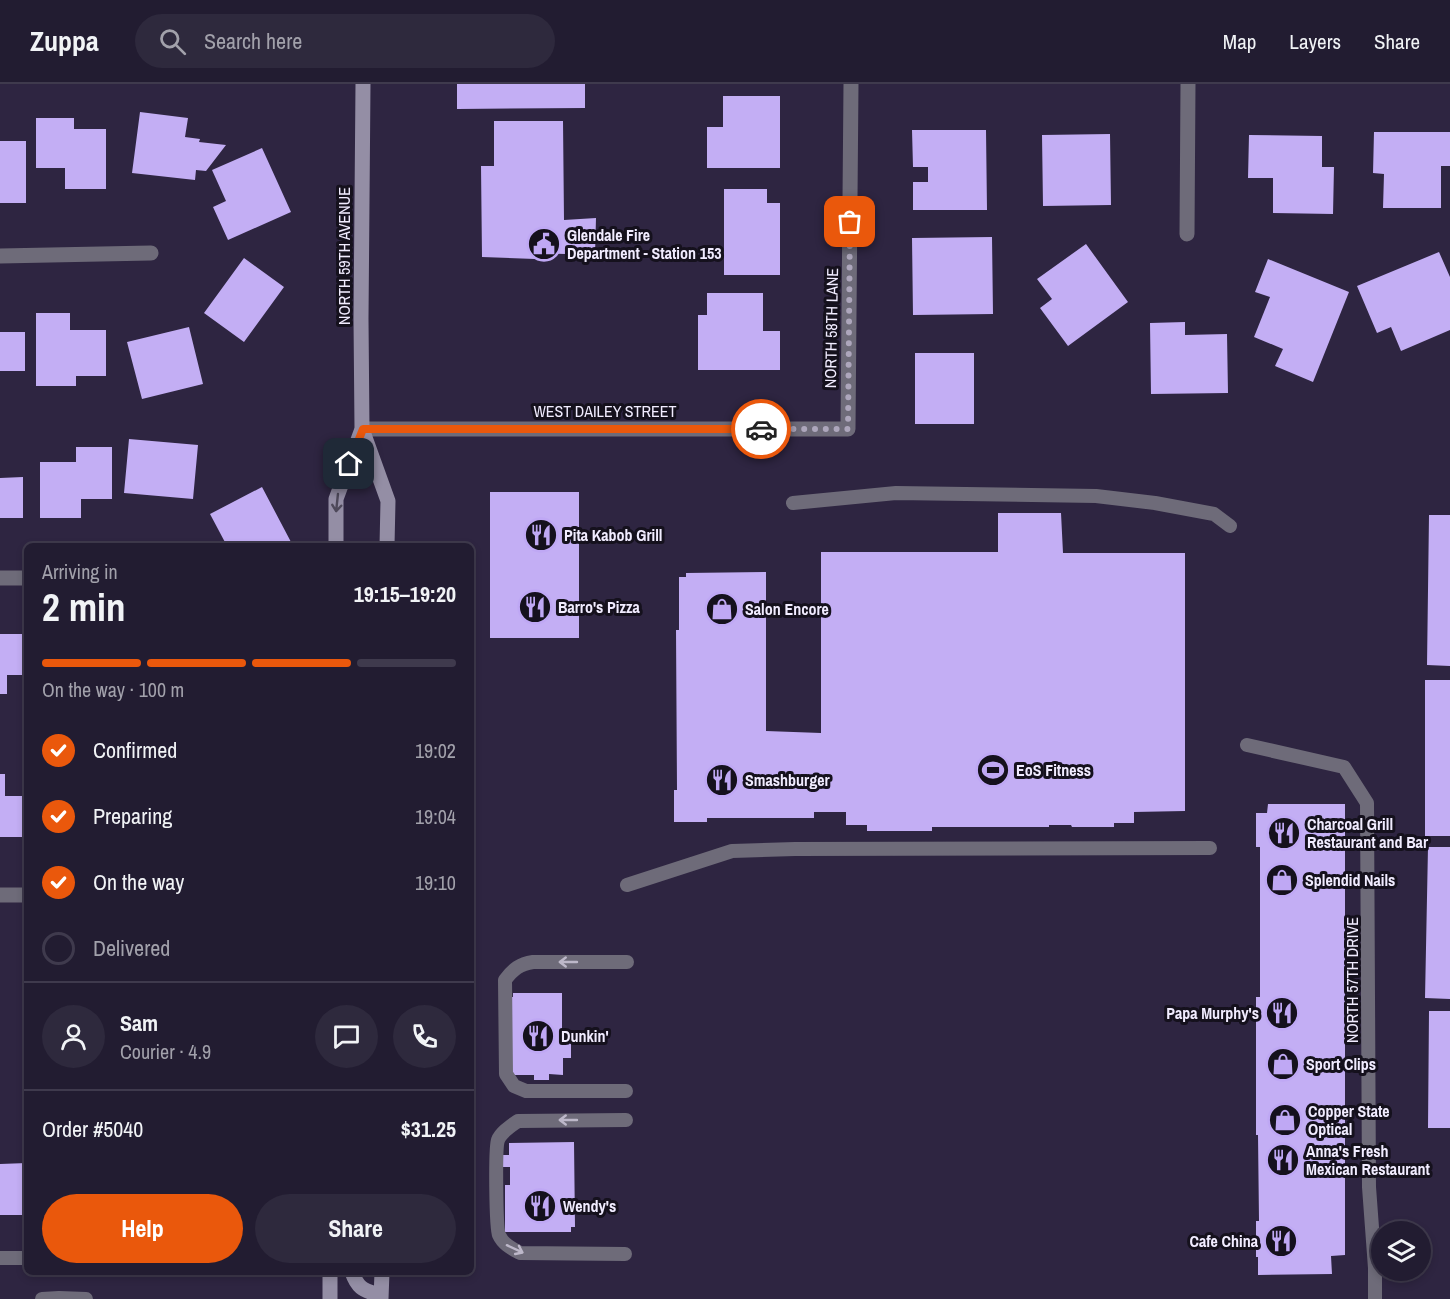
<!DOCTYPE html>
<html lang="en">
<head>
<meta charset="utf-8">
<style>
	:root { --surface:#221c31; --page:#2e293d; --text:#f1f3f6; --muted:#a2a1ab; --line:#3f3a4d; --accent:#ea580c }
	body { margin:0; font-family:"Archivo Narrow",sans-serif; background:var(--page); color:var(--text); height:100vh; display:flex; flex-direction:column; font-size:22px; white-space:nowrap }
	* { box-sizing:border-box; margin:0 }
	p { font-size:20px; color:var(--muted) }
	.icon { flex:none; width:33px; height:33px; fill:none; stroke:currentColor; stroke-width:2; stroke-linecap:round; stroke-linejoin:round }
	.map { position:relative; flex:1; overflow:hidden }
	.panel { position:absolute; left:24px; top:459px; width:450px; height:732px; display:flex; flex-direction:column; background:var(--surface); border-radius:9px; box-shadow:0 3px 9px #0003,0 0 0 2px var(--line) }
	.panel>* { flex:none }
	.tools { position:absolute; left:1371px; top:1137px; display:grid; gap:12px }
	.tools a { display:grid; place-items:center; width:60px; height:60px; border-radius:50%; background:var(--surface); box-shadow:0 3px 9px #0003,0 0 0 2px var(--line); font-size:30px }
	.pin { position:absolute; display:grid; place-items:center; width:51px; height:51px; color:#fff; margin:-26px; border-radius:12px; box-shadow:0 3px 9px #0006 }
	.courier { position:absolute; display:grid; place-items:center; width:60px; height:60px; margin:-30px; border:4px solid #ea580c; border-radius:50%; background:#fff; color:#222; box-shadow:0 2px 8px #0007 }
	.headline em { font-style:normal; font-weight:700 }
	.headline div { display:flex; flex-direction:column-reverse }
	.headline { display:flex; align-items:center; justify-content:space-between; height:102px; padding:0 18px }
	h1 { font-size:39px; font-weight:700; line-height:45px }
	.bar { display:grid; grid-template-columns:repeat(4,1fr); gap:9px 6px; align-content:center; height:72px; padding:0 18px }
	.bar i { height:8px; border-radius:4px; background:var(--line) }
	.bar .active { background:var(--accent) }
	.bar p { grid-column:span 4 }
	.line { display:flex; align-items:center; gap:15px; padding:0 18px; border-top:2px solid var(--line) }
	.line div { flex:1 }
	.round { display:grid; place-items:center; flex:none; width:63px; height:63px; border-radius:32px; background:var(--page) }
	ol { padding:0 18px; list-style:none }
	li { display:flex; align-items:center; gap:18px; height:66px }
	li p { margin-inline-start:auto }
	li .icon { padding:6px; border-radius:50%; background:var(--accent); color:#fff; stroke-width:4 }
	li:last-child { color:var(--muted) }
	li i { width:33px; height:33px; border:3px solid var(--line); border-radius:50% }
	.action { display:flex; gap:12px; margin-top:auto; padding:12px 18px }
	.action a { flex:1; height:69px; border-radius:36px; background:var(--accent); color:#fff; font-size:24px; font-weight:700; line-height:69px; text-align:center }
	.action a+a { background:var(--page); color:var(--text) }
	header { display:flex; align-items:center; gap:36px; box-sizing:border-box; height:84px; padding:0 30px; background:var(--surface); border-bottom:2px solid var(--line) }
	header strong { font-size:28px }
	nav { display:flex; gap:33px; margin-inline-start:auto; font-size:21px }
	.search { width:420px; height:54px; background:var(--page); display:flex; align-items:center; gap:15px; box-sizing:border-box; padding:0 21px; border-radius:33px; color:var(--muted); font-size:22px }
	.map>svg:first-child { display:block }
	.building { fill:#c3aef4 }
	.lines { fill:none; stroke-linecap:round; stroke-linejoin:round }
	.lane { stroke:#6e6b79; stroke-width:14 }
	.street { stroke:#6e6b79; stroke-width:15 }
	.secondary { stroke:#948ea5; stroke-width:15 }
	.oneway { stroke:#4e495a }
	.oneway2 { stroke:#bdb8c9 }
	.done { stroke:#ada6bc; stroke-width:6; stroke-dasharray:0 10.8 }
	.route { stroke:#ea580c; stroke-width:8 }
	.labels { text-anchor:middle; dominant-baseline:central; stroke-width:6; stroke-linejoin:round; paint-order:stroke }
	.poi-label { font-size:16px; font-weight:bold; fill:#f1ecff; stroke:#15111d; text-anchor:start }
	.street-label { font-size:16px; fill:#f1ecff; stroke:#15111d }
</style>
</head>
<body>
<header>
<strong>Zuppa</strong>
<div class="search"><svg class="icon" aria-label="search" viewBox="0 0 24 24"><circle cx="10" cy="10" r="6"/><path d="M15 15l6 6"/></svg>Search here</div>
<nav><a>Map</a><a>Layers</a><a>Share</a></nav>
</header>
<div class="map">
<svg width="1450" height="1215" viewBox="0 0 1450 1215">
	<rect width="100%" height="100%" fill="#2e2541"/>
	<path class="building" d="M457 0H585V24L457 25Z
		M723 12H780V84H707V43H723Z
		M140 28 188 34 185 53 200 55 199 58 226 61 206 87 196 86 195 96 132 89Z
		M36 34H74V45H106V105H65V84H36Z
		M494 37H563L564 136 596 134 595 171 535 169V175L482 173 481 82H494Z
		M912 46H986L987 126H913V98H928V83H913Z
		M1374 48H1450V82H1441V124H1383L1384 90 1373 89Z
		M1110 50 1111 121 1043 122 1042 51Z
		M1249 51 1322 52V83H1334L1333 130 1273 129V94H1248Z
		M0 57H26V119H0Z
		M262 64 291 128 228 156 213 123 226 117 212 86Z
		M724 105H767V119H780V191H724Z
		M992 153 993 230 913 231 912 154Z
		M1086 160 1128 218 1068 262 1040 224 1052 215 1037 195Z
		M1439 168 1450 193V246L1401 267 1391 243 1377 249 1357 202Z
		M244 174 284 203 244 258 204 229Z
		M1268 175 1349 208 1313 298 1275 282 1283 265 1254 253 1270 213 1255 208Z
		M707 209H763V247H780V286H698V231H707Z
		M36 229H70V246H106V292H76V302H36Z
		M1185 238V251L1227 250 1228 309 1151 310 1150 239Z
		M189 243 203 300 142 315 127 258Z
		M0 248H25V287H0Z
		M915 269H974V340H915Z
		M129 355 198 361 193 415 124 409Z
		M76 363H112V415H81V434H40V378H76Z
		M23 393V434H0V394Z
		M262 403 291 458 283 462H227L210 430Z
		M490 408H579V554H490Z
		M998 429H1061L1063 469H1185V727L1134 728V739H1114V743H1072L1071 741H1049V743H932V747H867V741H846V728H814V734H707V738H674V706H677L676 546H679V493H686V489L766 488V647L821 649V468H998Z
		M1429 431H1450V582L1427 581Z
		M0 550H22V591H7V610H0Z
		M1425 596H1450V752H1425Z
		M0 690H5V712H27V753H0Z
		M1268 720H1345V1171L1331 1172 1332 1190 1258 1191V1173H1256V1137H1259L1258 1051H1256V913H1260V763H1256V729H1267Z
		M1428 763H1450V915L1425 914Z
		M513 909H562V949H571V974H563V991L549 990V996H534V991H512L505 913H513Z
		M1429 927H1450V1044H1428Z
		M574 1058 575 1143H571V1148H505V1101H510V1083H503V1071H509V1059Z
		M27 1079V1131H0V1080Z"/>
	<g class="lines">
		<path class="lane" d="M793 419 896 409 1096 412 1155 419 1214 430 1230 442
			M1247 661 1344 683 1367 719 1369 1103 1375 1184V1215
			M627 801 732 767 795 765 1210 764
			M626 1007H526L514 1002 506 990 505 896C513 885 520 880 533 878H627
			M625 1170 520 1169C511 1164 503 1160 499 1151 496 1144 495 1064 498 1056 501 1048 511 1042 518 1037L626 1036
			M0 1174H27
			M42 1215 59 1214 86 1215"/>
		<path class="street" d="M1187 150 1188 0
			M0 172 151 169
			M362 345H848L851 0
			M0 494H27
			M0 811H27"/>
		<path class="secondary" d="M363 0 361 235 362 345 388 417 387 462
			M336 462V415L362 345
			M352 1188C358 1206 365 1206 381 1212
			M330 1215V1188
			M381 1215 382 1188"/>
	</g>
	<defs><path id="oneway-shaft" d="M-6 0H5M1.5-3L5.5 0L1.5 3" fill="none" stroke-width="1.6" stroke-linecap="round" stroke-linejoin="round" transform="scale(1.5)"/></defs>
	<use class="oneway" href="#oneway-shaft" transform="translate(337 419) rotate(96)"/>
	<g class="oneway2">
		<use href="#oneway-shaft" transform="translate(568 878) rotate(180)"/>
		<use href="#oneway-shaft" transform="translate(568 1036) rotate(180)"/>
		<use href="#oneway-shaft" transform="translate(515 1165) rotate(25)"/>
	</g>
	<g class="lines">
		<path class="done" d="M761 345H848L850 138"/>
		<path class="route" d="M349 380 363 345H761"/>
	</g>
	<defs>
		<g id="civic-ring" transform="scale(1.725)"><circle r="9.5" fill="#15111d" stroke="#bfa8f4" stroke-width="1.5"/><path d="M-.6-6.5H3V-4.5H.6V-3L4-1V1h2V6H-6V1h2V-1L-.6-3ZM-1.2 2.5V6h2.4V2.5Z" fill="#bfa8f4"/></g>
		<g id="restaurant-ring" transform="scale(1.725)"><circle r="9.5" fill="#15111d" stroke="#bfa8f4" stroke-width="1.5"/><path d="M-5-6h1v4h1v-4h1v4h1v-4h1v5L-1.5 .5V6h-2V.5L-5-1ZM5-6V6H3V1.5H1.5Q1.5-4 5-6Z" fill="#bfa8f4"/></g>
		<g id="shop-ring" transform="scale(1.725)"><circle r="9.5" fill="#15111d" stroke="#bfa8f4" stroke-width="1.5"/><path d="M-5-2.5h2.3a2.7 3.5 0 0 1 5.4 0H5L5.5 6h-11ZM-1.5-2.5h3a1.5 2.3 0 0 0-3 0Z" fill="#bfa8f4"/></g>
		<g id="stadium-ring" transform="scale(1.725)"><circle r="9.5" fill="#15111d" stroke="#bfa8f4" stroke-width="1.5"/><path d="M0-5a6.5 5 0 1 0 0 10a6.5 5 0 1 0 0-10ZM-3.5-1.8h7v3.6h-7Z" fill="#bfa8f4"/></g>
	</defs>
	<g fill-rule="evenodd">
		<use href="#civic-ring" x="544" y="160"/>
		<use href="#restaurant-ring" x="541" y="451"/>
		<use href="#restaurant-ring" x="535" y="523"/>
		<use href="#shop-ring" x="722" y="525"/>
		<use href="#stadium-ring" x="993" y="686"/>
		<use href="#restaurant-ring" x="722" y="696"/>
		<use href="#restaurant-ring" x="1284" y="749"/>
		<use href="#shop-ring" x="1282" y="796"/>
		<use href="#restaurant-ring" x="1282" y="929"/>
		<use href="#restaurant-ring" x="538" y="952"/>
		<use href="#shop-ring" x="1283" y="980"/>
		<use href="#shop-ring" x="1285" y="1036"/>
		<use href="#restaurant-ring" x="1283" y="1076"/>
		<use href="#restaurant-ring" x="540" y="1122"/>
		<use href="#restaurant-ring" x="1281" y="1157"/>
	</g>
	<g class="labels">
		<g class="poi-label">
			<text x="567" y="151">Glendale Fire<tspan x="567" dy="18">Department - Station 153</tspan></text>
			<text x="564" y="451">Pita Kabob Grill</text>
			<text x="558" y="523">Barro's Pizza</text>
			<text x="745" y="525">Salon Encore</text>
			<text x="1016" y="686">EoS Fitness</text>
			<text x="745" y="696">Smashburger</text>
			<text x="1307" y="740">Charcoal Grill<tspan x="1307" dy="18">Restaurant and Bar</tspan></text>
			<text x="1305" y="796">Splendid Nails</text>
			<text x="1259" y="929" text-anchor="end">Papa Murphy's</text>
			<text x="561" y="952">Dunkin'</text>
			<text x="1306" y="980">Sport Clips</text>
			<text x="1308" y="1027">Copper State<tspan x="1308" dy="18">Optical</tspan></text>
			<text x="1306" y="1067">Anna's Fresh<tspan x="1306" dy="18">Mexican Restaurant</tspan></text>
			<text x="563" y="1122">Wendy's</text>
			<text x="1258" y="1157" text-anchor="end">Cafe China</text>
		</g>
		<g class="street-label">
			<text transform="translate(344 172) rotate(-90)">NORTH 59TH AVENUE</text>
			<text transform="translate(831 244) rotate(-89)">NORTH 58TH LANE</text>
			<text x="605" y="327">WEST DAILEY STREET</text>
			<text transform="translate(1352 896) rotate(-90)">NORTH 57TH DRIVE</text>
		</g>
	</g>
</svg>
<div class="tools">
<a><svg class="icon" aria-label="layers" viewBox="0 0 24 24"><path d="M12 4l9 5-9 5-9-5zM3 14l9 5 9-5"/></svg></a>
</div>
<div class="pin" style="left:850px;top:138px;background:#ea580c"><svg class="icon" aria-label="bag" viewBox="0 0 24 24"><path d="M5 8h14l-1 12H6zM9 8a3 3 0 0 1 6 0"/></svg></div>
<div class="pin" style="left:349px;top:380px;background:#1f2937"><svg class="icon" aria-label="home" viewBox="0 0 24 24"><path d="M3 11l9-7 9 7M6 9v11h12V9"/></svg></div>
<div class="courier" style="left:761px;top:345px"><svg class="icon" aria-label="car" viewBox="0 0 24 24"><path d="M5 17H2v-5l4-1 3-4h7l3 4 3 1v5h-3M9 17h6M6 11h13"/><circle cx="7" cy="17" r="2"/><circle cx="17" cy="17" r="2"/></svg></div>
<section class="panel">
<div class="headline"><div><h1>2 min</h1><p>Arriving in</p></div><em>19:15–19:20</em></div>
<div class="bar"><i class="active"></i><i class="active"></i><i class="active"></i><i></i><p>On the way · 100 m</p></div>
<ol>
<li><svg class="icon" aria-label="check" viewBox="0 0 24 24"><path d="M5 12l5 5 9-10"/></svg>Confirmed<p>19:02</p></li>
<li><svg class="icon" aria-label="check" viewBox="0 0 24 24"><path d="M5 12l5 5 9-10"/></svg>Preparing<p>19:04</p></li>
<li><svg class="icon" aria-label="check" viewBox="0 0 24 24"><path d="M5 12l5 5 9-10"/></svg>On the way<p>19:10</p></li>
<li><i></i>Delivered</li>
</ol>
<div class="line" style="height:108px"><a class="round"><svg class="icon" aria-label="person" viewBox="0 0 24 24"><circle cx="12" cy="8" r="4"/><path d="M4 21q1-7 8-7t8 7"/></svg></a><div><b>Sam</b><p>Courier · 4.9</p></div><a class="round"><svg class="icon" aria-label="chat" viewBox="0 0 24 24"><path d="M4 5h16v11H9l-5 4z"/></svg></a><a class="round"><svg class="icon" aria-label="phone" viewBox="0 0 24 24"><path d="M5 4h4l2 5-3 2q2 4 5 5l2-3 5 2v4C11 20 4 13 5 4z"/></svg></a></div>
<div class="line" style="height:78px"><div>Order #5040</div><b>$31.25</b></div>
<div class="action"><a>Help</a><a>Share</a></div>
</section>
</div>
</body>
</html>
